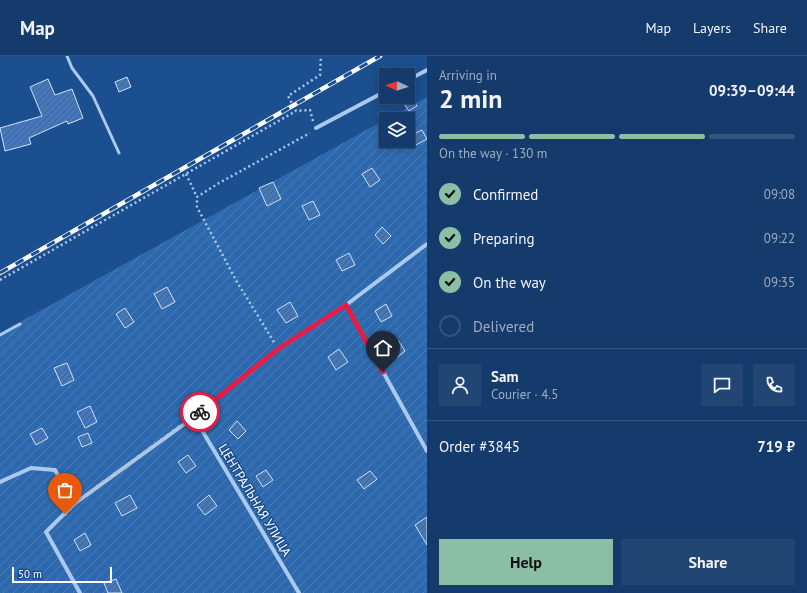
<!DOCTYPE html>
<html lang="en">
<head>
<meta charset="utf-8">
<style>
	:root { --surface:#143b6b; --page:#214673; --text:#f1f3f6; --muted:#9dadc1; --line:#33557e; --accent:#8abfa5 }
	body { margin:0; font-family:"PT Sans",sans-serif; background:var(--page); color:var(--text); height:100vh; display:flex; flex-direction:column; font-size:15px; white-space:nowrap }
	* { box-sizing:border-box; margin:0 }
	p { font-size:13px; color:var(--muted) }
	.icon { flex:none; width:22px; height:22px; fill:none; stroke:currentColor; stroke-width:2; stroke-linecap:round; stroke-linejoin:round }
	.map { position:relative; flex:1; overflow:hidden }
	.details { display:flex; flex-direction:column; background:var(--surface); width:380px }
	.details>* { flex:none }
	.needle { width:26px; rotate:274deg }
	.controls { position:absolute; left:379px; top:12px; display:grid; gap:8px }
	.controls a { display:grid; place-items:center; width:36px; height:36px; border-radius:0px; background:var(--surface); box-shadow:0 2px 10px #0003,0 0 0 1px var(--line); font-size:20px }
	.scale { position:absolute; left:12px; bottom:10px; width:100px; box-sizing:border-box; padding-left:4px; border:2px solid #fff; border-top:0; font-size:11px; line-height:14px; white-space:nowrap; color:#fff; -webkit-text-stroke:3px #1b4f8f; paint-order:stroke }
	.pin { position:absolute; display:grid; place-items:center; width:34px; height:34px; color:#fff; margin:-41px -17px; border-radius:50% 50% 50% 0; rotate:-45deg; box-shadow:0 0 4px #0007 }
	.pin .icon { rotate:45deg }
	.courier { position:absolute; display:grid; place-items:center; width:40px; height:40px; margin:-20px; border:3px solid #e11d48; border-radius:50%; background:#fff; color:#222; box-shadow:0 1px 5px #0007 }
	.summary em { font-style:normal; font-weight:600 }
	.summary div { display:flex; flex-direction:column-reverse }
	.summary { display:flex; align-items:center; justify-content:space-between; height:68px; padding:0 12px }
	h1 { font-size:26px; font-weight:600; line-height:30px }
	.bar { display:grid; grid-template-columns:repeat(4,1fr); gap:6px 4px; align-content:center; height:48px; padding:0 12px }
	.bar i { height:5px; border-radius:3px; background:var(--line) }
	.bar .active { background:var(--accent) }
	.bar p { grid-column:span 4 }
	.line { display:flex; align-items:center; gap:10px; padding:0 12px; border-top:1px solid var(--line) }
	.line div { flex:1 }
	.round { display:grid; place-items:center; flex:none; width:42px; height:42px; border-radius:0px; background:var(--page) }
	ol { padding:0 12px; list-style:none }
	li { display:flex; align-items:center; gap:12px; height:44px }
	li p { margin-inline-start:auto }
	li .icon { padding:4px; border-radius:50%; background:var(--accent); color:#111; stroke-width:4 }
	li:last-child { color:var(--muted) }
	li i { width:22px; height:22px; border:2px solid var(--line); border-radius:50% }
	.action { display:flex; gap:8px; margin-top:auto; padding:8px 12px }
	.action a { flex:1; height:46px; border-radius:0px; background:var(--accent); color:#111; font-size:16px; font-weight:600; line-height:46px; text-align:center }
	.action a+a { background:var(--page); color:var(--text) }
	header { display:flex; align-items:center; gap:24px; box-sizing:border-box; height:56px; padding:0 20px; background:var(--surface); border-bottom:1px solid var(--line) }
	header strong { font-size:19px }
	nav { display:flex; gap:22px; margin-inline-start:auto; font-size:14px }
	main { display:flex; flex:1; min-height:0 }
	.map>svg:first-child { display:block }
	.garden { fill:url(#garden-furrows) }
	.building { fill:url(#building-hatch); stroke:#cfe3fa }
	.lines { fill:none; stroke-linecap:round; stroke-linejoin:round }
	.path { stroke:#a9c9ee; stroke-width:2.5; stroke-dasharray:2 3; stroke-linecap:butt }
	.service { stroke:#a9c9ee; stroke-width:3 }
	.minor { stroke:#a9c9ee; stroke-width:4 }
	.rail-casing { stroke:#fff; stroke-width:4.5 }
	.rail { stroke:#1b4f8f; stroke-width:3; stroke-dasharray:9; stroke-linecap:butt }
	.done { stroke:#afc1d8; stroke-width:4; stroke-dasharray:0 7.2 }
	.route { stroke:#e11d48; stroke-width:5 }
	.labels { text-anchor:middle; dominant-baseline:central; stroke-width:3; stroke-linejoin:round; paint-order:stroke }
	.street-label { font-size:13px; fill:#fff; stroke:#1b4f8f }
</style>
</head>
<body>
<header>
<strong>Map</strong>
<nav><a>Map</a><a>Layers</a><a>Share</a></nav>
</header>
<main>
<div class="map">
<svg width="427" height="537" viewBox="0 0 427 537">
	<defs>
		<pattern id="garden-furrows" width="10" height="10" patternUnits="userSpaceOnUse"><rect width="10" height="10" fill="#2e69ad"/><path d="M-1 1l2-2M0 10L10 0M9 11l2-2" fill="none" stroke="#4d80b9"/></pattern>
		<pattern id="building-hatch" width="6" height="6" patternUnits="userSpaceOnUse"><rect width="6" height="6" fill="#4478b7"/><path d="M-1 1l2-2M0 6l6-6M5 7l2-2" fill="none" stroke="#486282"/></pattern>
	</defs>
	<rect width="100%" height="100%" fill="#1b4f8f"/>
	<path class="garden" d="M427 41V537H0V277L386 63V85H408V63H387Z"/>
	<path class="building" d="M127 21 131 31 119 36 115 26Z
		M48 23 55 39 72 33 83 62 68 68 67 65 29 82 31 88 5 95 0 72 42 60 30 31Z
		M408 37 417 50 409 55 400 42 408 41Z
		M422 74 427 83 414 90 409 80Z
		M372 112 380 124 370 131 362 118Z
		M273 126 281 143 267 150 259 132Z
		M313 145 320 159 309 164 302 150Z
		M382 171 391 180 383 188 375 179Z
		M349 197 355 209 342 215 336 204Z
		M167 231 175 246 162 253 154 238Z
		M290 246 298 260 286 267 277 254Z
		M386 248 392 260 381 266 375 255Z
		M125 252 134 266 125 272 116 258Z
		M398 284 405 295 396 302 388 291Z
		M339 293 348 306 336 314 328 301Z
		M67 307 74 324 62 330 54 312Z
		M90 350 97 366 85 372 77 356Z
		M237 365 246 375 238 383 229 374Z
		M42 372 48 382 36 389 30 378Z
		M88 377 92 387 82 391 78 381Z
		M188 399 196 410 186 417 178 406Z
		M266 414 273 424 263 431 256 420Z
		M370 415 377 423 364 433 357 424Z
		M130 439 137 452 122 460 115 447Z
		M209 439 217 450 205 459 197 449Z
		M427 461V489L415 469Z
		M85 477 91 489 80 495 74 484Z
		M116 523 122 537H108L104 527Z"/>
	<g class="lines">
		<path class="path" d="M313 65 310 54 296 55 288 40 320 19 321 0
			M186 118 197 141
			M0 224 296 55
			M274 286 237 226 197 151V141L219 127 310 77"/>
		<path class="service" d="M67 0 72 12 93 40 119 97
			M0 279 20 268"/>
		<path class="minor" d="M408 24 427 14
			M316 72 386 35
			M346 249 427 395
			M194 361 299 537
			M0 426 31 412 55 414 74 448
			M80 537 46 476 74 448 194 361 278 293 346 249 427 188"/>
		<g class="rail-casing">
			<path id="rail" d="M0 217 380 0"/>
		</g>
		<use href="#rail" class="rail"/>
	</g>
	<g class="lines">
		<path class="done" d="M65 458 74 448 200 356"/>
		<path class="route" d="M200 356 278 293 346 249 383 316"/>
	</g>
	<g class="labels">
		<g class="street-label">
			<text transform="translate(255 444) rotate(59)">ЦЕНТРАЛЬНАЯ УЛИЦА</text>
		</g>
	</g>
</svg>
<div class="controls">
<a><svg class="needle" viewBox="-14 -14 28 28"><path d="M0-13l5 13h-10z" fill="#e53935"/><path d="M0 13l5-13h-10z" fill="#9dadc1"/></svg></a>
<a><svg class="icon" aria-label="layers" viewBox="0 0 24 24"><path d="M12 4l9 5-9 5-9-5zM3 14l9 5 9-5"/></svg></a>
</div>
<div class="scale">50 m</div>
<div class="pin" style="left:65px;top:458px;background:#ea580c"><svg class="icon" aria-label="bag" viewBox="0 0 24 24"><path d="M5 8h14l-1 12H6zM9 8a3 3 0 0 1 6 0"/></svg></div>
<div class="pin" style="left:383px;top:316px;background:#1f2937"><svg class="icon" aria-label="home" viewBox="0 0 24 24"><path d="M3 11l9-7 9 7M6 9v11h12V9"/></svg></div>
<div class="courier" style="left:200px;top:356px"><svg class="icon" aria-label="bike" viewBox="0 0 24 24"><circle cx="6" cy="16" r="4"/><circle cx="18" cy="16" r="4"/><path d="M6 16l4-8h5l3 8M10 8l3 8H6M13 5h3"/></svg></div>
</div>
<section class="details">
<div class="summary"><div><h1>2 min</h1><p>Arriving in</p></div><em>09:39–09:44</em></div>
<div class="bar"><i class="active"></i><i class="active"></i><i class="active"></i><i></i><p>On the way · 130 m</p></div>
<ol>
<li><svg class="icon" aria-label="check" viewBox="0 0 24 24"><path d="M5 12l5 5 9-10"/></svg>Confirmed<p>09:08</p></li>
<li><svg class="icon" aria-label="check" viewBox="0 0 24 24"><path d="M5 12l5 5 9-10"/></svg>Preparing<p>09:22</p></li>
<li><svg class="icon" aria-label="check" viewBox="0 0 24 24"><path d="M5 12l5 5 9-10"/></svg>On the way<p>09:35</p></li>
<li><i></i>Delivered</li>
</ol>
<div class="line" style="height:72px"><a class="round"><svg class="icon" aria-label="person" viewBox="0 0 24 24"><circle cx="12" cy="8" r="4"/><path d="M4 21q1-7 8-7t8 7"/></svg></a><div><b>Sam</b><p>Courier · 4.5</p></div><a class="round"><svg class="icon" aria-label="chat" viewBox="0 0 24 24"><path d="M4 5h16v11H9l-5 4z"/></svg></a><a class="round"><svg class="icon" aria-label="phone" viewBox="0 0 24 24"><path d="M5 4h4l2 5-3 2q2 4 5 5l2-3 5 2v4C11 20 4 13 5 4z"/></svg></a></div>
<div class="line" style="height:52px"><div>Order #3845</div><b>719 ₽</b></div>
<div class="action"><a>Help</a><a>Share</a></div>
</section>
</main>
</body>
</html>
